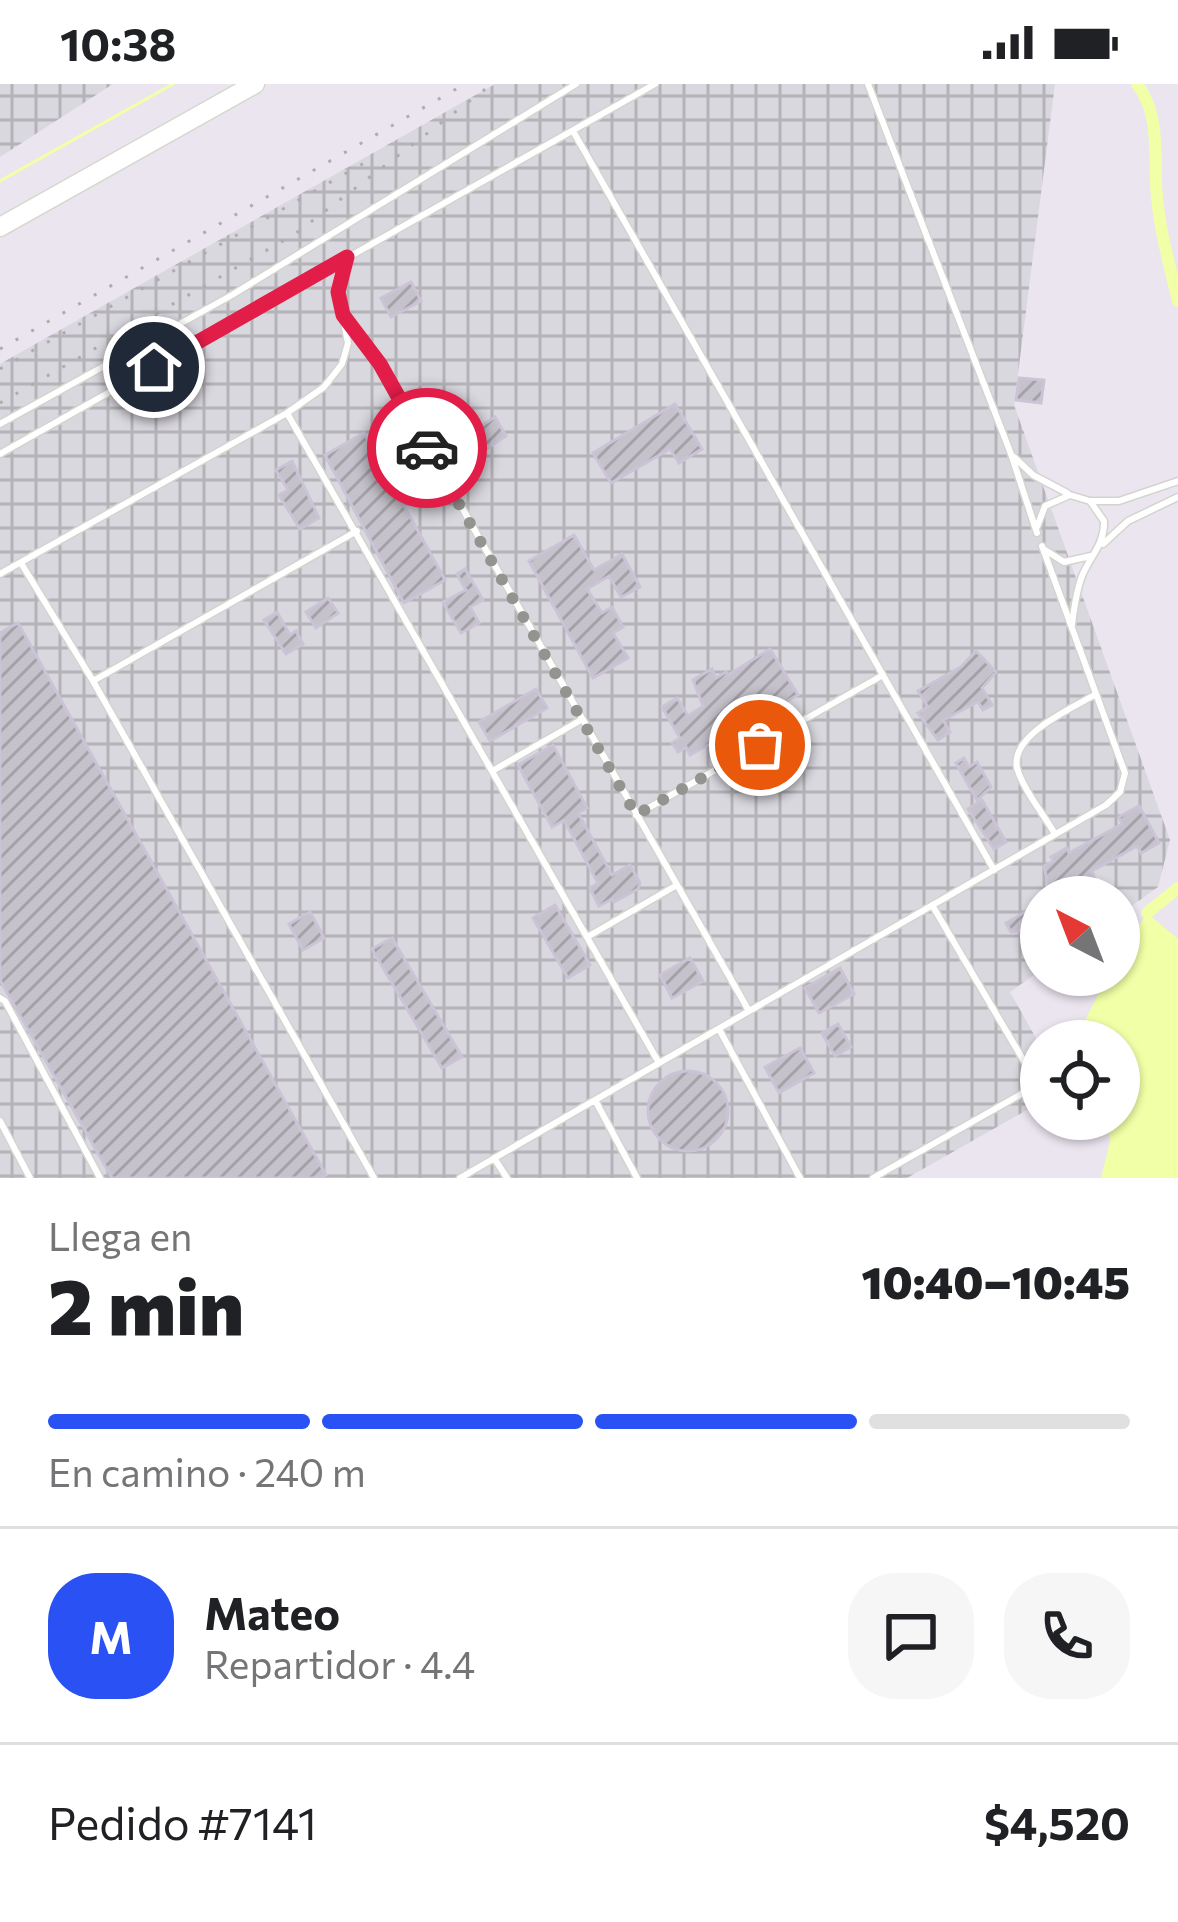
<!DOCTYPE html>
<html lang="es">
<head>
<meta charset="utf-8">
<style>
	:root { --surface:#fff; --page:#f6f6f6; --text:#202124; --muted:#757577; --line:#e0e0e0; --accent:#2951f3 }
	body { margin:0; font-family:Commissioner,sans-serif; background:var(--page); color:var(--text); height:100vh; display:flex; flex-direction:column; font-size:45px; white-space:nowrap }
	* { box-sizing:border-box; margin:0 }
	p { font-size:39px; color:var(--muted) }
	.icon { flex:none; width:66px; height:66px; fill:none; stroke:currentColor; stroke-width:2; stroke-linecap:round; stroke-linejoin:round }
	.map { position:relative; height:1094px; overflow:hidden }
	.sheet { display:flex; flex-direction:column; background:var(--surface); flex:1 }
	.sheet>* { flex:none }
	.needle { width:78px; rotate:318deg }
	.controls { position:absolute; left:1020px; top:792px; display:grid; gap:24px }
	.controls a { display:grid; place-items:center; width:120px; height:120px; border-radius:50%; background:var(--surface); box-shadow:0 3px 9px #0004; font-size:60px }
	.pin { position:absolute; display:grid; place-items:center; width:102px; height:102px; color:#fff; margin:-51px; border:6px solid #fff; border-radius:50%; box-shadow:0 3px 12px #0007 }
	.courier { position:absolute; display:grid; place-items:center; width:120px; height:120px; margin:-60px; border:9px solid #e11d48; border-radius:50%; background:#fff; color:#222; box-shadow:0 3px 15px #0007 }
	.headline em { font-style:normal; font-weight:800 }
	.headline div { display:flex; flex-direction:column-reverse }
	.headline { display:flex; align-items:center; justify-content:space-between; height:204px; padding:0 48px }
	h1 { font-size:78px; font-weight:800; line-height:90px }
	.bar { display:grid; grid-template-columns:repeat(4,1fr); gap:18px 12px; align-content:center; height:144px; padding:0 48px }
	.bar i { height:15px; border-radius:9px; background:var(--line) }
	.bar .current { background:var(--accent) }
	.bar p { grid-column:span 4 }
	.line { display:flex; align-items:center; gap:30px; padding:0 48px; border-top:3px solid var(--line) }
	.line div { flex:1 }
	.round { display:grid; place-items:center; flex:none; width:126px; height:126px; border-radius:48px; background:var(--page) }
	.status { display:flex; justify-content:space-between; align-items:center; height:84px; padding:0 60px; background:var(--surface); direction:ltr }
	.status svg { height:33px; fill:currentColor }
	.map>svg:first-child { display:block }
	.industrial { fill:url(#industrial-grid) }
	.water { fill:#f1ffa7 }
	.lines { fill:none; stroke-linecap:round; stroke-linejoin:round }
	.stream { stroke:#f1ffa7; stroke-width:3 }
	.canal { stroke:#f1ffa7; stroke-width:12 }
	.building { fill:url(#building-hatch); stroke:#cbc3d6; stroke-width:3 }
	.service-casing { stroke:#d2d5ce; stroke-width:9 }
	.secondary-casing { stroke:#d6d9d0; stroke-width:21 }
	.service { stroke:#fff; stroke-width:6 }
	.secondary { stroke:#fff; stroke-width:18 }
	.rail { stroke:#adaeab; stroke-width:3; stroke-dasharray:3 15; stroke-linecap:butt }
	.done { stroke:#939390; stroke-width:12; stroke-dasharray:0 21.6 }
	.route { stroke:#e11d48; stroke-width:15 }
</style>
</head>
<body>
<div class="status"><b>10:38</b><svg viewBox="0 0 49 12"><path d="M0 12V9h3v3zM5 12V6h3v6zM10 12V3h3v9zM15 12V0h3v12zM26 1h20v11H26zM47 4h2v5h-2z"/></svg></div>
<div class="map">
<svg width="1178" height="1094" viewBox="0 0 1178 1094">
	<defs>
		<pattern id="industrial-grid" width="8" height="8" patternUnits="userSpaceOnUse" patternTransform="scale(3)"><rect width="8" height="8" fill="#dad8df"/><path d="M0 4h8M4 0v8" fill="none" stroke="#b4b3b8"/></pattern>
		<pattern id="building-hatch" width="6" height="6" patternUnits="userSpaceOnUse" patternTransform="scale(3)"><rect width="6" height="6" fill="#c6c2cb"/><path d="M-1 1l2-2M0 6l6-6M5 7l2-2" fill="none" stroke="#a4a1a8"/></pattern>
	</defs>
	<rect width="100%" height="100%" fill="#ebe5f0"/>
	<path class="industrial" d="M0 0H113L0 73Z
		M495 0H1055L1014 321 1170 756 1158 803 1119 831V813H1041V886L1010 908 1041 963V1018L907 1094H0V280Z"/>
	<path class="water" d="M1147 829 1178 855V1094H1101L1110 1058 1106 1035H1119V957H1081L1080 946 1108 891H1119V871Z"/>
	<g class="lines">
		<path class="stream" d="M0 97 173 0"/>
		<path class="canal" d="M1137 0C1162 33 1153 75 1157 113 1160 148 1170 183 1178 217
			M1147 829 1178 804"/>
	</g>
	<path class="building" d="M411 198 421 217 391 233 381 214Z
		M1019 294 1044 296 1041 319 1016 316Z
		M675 320 702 365 679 379 670 365 611 399 593 369Z
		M495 333 506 352 488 364 476 345Z
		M364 349 445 496 404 519 325 371Z
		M292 377 319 434 300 445 279 411 288 406 276 386Z
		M574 451 594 486 622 470 640 503 621 513 609 492 587 505 602 529 612 523 623 543 613 549 628 574 593 594 529 477Z
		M465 485 483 516 470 523 479 539 461 549 443 518 466 506 457 490Z
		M328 514 338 529 316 544 306 528Z
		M277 528 290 551 296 547 303 560 286 570 264 536Z
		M18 539 326 1091 321 1094H112L0 896V549Z
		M770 565 798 611 690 671 686 663 678 668 672 659 680 654 662 623 677 614 688 632 703 622 693 596 712 585 716 594 726 588 728 591Z
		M976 567 996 588 982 604 992 621 983 626 978 618 943 636 950 648 938 656 918 629 928 623 918 607 961 583Z
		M536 605 547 624 490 657 479 638Z
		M553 661 587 724 578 729 612 791 630 781 640 799 638 805 614 818 612 815 599 822 590 804 598 799 564 736 552 743 518 681Z
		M964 674 969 683 977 678 991 703 977 716 956 679Z
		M982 716 1006 758 994 765 968 725Z
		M1139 722 1159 759 1141 769 1137 762 1092 787 1094 793 1068 799 1072 813H1051L1044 782 1054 777 1051 773 1067 764 1069 769 1122 740 1119 733Z
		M1041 819V843L1011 848 1006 839Z
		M555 821 590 881 568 894 533 834Z
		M310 828 324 854 303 866 289 840Z
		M392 854 462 973 442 984 372 865Z
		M690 874 703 897 672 914 660 891Z
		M840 884 854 910 819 929 805 904Z
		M838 940 851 963 835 972 822 949Z
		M800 964 814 989 779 1009 765 983Z
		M648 1027a40 40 0 1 1 80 0a40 40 0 1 1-80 0Z"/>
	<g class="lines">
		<g class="service-casing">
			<path id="service" d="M868 0 1011 370 1037 449
				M573 47 994 786
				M343 231 380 280 749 927
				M287 329 659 979
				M0 340 232 211 576 0
				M0 370 655 0
				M1014 373 1033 391 1067 409
				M1090 417H1119L1178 397
				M1037 443 1045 422 1070 411 1090 417 1104 437C1105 460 1090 472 1082 492 1076 508 1074 524 1072 541
				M1103 460 1128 437 1178 413
				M1045 466 1064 478 1091 472
				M21 479 93 597 374 1094
				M0 490 287 329 324 303 342 280 348 259 338 208 347 174
				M93 597 357 447
				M494 686 581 636
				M636 731 883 591
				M1055 750C1044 731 1023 705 1017 684 1010 650 1073 624 1096 610
				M589 852 677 801
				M0 914 5 917 100 1094
				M719 945 800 1094
				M595 1016 637 1094
				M0 1037 30 1094
				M494 1074 507 1094
				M460 1094 1106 721 1120 708 1125 689 1042 462
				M873 1094 1023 1009 1029 998 1028 984 932 821"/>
		</g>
		<g class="secondary-casing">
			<path id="secondary" d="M0 143 255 0"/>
		</g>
		<use href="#service" class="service"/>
		<use href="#secondary" class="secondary"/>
		<path class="rail" d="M0 265 465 0
			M0 285 373 74
			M0 319 295 150 492 0"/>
	</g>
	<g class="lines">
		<path class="done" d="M427 364 636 731 760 661"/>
		<path class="route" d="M154 283 347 173 338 208 343 231 380 280 427 364"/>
	</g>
</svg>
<div class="controls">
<a><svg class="needle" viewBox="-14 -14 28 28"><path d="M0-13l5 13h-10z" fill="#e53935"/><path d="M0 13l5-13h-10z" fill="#757577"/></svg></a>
<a><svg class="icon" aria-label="locate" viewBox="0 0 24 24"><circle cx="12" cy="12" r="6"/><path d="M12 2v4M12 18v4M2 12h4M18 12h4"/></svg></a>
</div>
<div class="pin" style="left:760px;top:661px;background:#ea580c"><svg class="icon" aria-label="bag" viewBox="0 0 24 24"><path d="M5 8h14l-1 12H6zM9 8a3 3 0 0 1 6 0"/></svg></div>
<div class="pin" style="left:154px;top:283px;background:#1f2937"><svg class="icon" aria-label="home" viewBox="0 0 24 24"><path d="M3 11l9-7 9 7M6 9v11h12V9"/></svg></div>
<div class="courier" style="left:427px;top:364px"><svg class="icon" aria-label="car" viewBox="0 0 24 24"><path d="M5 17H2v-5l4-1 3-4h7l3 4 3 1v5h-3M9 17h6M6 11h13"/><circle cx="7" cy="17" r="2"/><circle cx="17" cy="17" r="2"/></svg></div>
</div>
<section class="sheet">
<div class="headline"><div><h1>2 min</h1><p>Llega en</p></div><em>10:40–10:45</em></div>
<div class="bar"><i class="current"></i><i class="current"></i><i class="current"></i><i></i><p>En camino · 240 m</p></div>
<div class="line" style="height:216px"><b class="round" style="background:var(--accent);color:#fff">M</b><div><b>Mateo</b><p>Repartidor · 4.4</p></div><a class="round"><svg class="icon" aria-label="chat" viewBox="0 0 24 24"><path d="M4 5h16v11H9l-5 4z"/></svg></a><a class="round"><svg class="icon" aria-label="phone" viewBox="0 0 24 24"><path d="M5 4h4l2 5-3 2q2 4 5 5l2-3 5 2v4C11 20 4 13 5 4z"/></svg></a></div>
<div class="line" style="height:156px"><div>Pedido #7141</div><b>$4,520</b></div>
</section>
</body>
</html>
